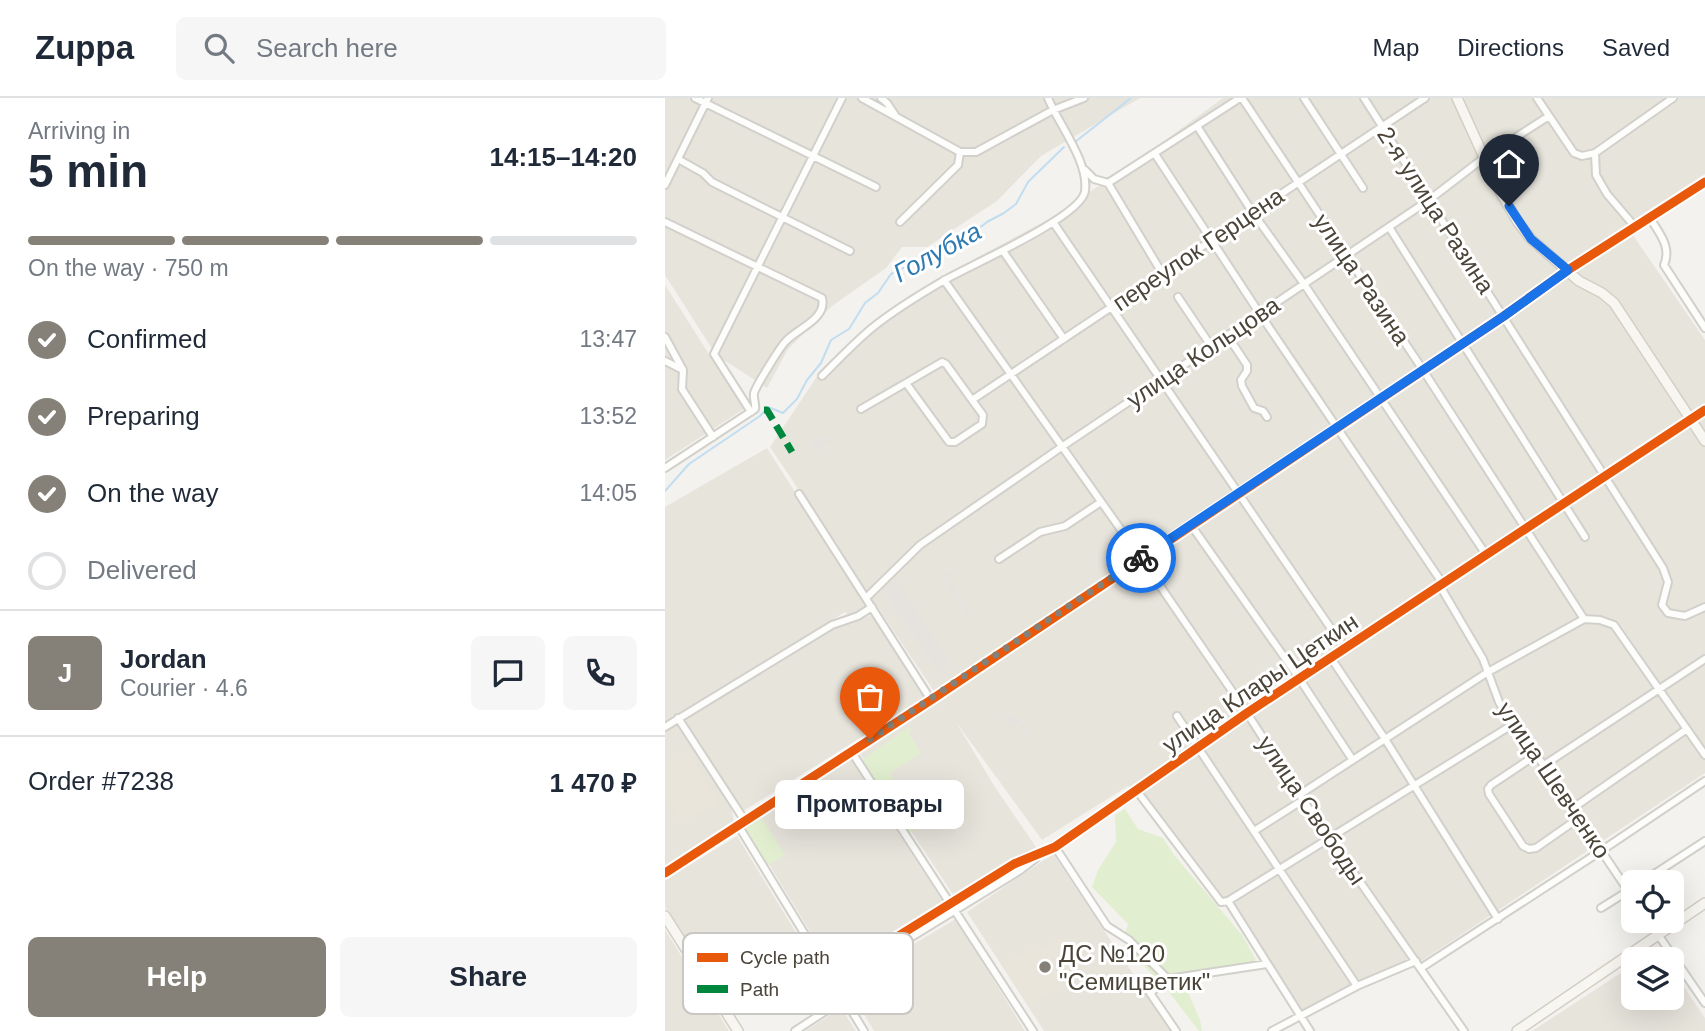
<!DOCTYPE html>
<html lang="en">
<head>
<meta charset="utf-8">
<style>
	:root { --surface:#fff; --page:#f6f6f7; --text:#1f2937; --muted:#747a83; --line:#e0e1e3; --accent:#868178 }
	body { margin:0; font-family:Helvetica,sans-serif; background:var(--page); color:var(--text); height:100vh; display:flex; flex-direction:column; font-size:26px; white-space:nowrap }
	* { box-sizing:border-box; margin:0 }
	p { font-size:23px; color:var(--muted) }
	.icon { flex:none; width:38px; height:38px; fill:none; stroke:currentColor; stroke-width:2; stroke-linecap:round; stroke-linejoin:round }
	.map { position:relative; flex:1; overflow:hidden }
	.drawer { display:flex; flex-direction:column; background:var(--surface); width:665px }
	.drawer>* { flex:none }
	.tools { position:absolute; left:956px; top:772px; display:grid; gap:14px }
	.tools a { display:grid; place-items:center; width:63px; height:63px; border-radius:10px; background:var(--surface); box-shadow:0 7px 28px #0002; font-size:35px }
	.pin { position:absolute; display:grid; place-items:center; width:60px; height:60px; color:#fff; margin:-72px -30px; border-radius:50% 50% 50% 0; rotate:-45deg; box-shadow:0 0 7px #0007 }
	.pin .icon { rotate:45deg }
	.courier { position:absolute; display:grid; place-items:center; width:70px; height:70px; margin:-35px; border:5px solid #1a73e8; border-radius:50%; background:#fff; color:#222; box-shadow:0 2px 9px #0007 }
	.bubble { position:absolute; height:49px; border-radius:10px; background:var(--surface); box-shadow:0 7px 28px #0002; font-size:23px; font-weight:700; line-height:49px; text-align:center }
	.headline em { font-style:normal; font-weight:700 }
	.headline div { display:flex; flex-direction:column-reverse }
	.headline { display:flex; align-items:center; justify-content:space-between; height:119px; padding:0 28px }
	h1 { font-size:46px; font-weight:700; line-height:52px }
	.bar { display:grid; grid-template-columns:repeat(4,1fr); gap:10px 7px; align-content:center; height:84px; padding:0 28px }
	.bar i { height:9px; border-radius:5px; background:var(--line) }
	.bar .current { background:var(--accent) }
	.bar p { grid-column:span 4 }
	.line { display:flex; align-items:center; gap:18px; padding:0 28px; border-top:2px solid var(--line) }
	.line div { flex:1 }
	.round { display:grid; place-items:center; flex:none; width:74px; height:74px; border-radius:10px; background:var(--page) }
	ol { padding:0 28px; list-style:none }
	li { display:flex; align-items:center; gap:21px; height:77px }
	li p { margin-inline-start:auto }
	li .icon { padding:7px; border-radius:50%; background:var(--accent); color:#fff; stroke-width:4 }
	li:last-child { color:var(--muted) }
	li i { width:38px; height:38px; border:4px solid var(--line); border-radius:50% }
	.cta { display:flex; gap:14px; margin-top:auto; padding:14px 28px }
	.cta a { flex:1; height:80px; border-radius:10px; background:var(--accent); color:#fff; font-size:28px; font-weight:700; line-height:80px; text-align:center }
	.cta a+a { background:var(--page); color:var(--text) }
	header { display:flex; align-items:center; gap:42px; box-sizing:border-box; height:98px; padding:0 35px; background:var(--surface); border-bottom:2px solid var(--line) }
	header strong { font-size:33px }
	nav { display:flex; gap:38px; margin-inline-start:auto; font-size:24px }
	.search { width:490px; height:63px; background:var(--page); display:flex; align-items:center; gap:18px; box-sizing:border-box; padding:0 24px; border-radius:10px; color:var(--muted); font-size:26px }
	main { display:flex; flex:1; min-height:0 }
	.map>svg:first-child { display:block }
	.residential { fill:#e7e4dc }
	.education { fill:#eae5da }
	.green { fill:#e1eecf }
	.parking { fill:#e6e3df }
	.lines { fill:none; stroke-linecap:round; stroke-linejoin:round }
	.stream { stroke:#c0ddf1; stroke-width:2 }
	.street-casing { stroke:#d2d0cb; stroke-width:10 }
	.secondary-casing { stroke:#d3cfc5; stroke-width:12 }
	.street { stroke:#fdfdfc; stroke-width:6 }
	.secondary { stroke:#f7f6f1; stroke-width:9 }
	.quiet { stroke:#00873e; stroke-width:7; stroke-dasharray:14 7; stroke-linecap:butt }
	.cycleway-casing { stroke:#fff; stroke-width:13 }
	.cycleway { stroke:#e8590c; stroke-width:9 }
	.done { stroke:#868178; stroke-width:7; stroke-dasharray:0 12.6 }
	.route { stroke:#1a73e8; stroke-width:9 }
	.poi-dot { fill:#868178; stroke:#fff; stroke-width:2.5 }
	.labels { text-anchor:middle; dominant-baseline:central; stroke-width:6; stroke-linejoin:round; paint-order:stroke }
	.street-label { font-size:24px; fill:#4b4439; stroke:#fff }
	.poi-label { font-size:24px; fill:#4b4439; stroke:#fff; text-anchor:start }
	.water-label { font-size:26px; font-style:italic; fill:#2e7ab2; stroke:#fff }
	.key { fill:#fff; stroke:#c9c7c4; stroke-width:2 }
	.key-label { font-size:19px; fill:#4b4439 }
</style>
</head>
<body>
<header>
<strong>Zuppa</strong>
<div class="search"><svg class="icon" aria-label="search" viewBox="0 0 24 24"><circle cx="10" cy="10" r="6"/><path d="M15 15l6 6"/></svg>Search here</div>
<nav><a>Map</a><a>Directions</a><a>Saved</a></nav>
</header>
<main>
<section class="drawer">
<div class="headline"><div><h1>5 min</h1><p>Arriving in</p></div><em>14:15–14:20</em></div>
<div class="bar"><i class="current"></i><i class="current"></i><i class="current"></i><i></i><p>On the way · 750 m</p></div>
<ol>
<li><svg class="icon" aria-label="check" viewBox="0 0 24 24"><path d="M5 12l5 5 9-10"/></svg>Confirmed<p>13:47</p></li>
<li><svg class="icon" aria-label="check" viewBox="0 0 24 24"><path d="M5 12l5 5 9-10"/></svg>Preparing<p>13:52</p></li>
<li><svg class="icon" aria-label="check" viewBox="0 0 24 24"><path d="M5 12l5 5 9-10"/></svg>On the way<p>14:05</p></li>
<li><i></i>Delivered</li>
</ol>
<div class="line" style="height:126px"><b class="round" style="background:var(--accent);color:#fff">J</b><div><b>Jordan</b><p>Courier · 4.6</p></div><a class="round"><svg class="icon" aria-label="chat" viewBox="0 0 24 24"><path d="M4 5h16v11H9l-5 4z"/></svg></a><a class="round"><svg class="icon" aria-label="phone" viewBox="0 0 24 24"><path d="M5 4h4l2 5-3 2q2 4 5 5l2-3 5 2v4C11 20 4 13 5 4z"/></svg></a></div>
<div class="line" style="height:91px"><div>Order #7238</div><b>1 470 ₽</b></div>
<div class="cta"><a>Help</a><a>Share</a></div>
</section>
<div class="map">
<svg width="1040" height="933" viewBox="0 0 1040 933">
	<rect width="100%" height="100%" fill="#f4f2ee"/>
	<path class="residential" d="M0 0H475L376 58 332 103 262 149H237L221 170 167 208 123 251 102 290 51 257 0 177Z
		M558 0H1040V76L961 127 1040 242V675L755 864 635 918 573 816 463 688 377 742 291 624 328 686 371 749 291 801 194 654 275 602 105 349 157 271 204 227 270 182 386 120 487 52Z
		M0 187 79 311 0 362Z
		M102 350 202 507 184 518 180 514 0 625V409Z
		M207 517 261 599 78 713 17 623 168 530Z
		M12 625 66 709 69 724 0 769V633Z
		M185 660 278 804 169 873 82 730Z
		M72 738 149 864 68 913 0 809V782Z
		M388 756 506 933H379L302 814Z
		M291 821 360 933H209L181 886Z
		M0 832 64 933H0Z
		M968 867V900H1006V870L1040 920V933H867Z
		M176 910 191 933H140Z"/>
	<path class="education" d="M22 653 53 704 17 726 0 699V667Z
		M399 837 419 872 365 907 339 866 370 849 373 855Z"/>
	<path class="green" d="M245 628V638L256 655 225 675 246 709 251 731 244 736 197 662Z
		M460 711 473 731 498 740 509 757 577 837 591 862 583 867 526 883 521 890 535 922 537 933H534L507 898 467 855 460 837 463 826 427 789 433 772 451 744 450 717Z
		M96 719 120 757 103 767 80 729Z"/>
	<path class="parking" d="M162 336 167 344 150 354 145 346Z
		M289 471 291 474 283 480 305 514 302 516 278 479Z
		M232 481 287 566 277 572 279 576 276 578 217 491Z
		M346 615 351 621 354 619 365 634 362 637 353 625 346 630 342 623 339 625 337 622Z"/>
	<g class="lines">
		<path class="stream" d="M410 44 466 0
			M0 393 24 366 95 318 103 309 118 315 132 301 142 282 156 265 166 242 184 231 200 205 213 195 226 176 265 157 294 146 322 124 339 115 351 106 363 84 399 49"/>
		<g class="street-casing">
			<path id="street" d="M30 0 211 89
				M197 0 295 54H311L388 12 419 0
				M216 0 222 5 230 17
				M577 0 758 272 919 521 935 522 949 527 1040 657
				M639 0 698 90
				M699 0 998 470 1003 484 997 507 1003 515 1020 518 1040 509
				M872 0 909 55 917 58 930 55 931 77 942 96 971 130
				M532 28 588 115 639 186 822 458
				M930 55 1008 0
				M490 56 595 216 778 486
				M13 61 38 75 47 84 185 153
				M420 72 429 81 443 85 575 0
				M443 85 497 175
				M0 87 43 0
				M985 120C994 135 1007 149 999 167L1040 230
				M0 124 157 200C162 221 133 230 121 243 115 249 91 288 89 295 88 300 91 306 90 311L0 370
				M235 124 293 67 295 54
				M388 124 680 551
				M724 129 920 439
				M338 153 399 241
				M279 182 476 460 582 615 638 702 799 933
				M513 199 546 248
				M562 237 582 267V273L576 282 577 288 589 310 598 313 602 319
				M0 239 18 272
				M0 263 18 272 17 291 48 339
				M157 278C173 262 189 245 207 230 228 213 254 197 278 183 303 168 417 119 420 93 424 64 394 27 383 0
				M241 285 284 344H290L317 326 318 317 307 302
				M196 311 277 264 281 266 307 302 760 0
				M86 314 49 256 177 0
				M134 396 266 602
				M526 427 634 580 687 661
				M334 461 375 434 400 428 436 404
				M775 488 818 561 834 604 842 617 850 625 968 800
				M201 500 255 447 398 348 764 102 820 59 884 18
				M666 560 720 641 833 821
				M512 618 692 888
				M13 620 80 723
				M0 629 167 527 193 518 207 509
				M186 653 368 933
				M871 657 826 687 823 691 824 696 858 748 864 751 871 750 914 720
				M879 667 1040 561
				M472 693 556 804 563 803
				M634 697 823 574 919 521
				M908 710 1022 631
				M73 727 199 933
				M589 733 638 702
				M390 749 442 828 464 842 503 881
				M977 784 1040 743
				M563 803 850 625
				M563 803 645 933
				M936 810 968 790
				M983 822 1040 905
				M756 870 936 753 1040 683
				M166 880 349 766 390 749 582 615 1040 312
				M170 886 354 773 371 760
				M130 933 179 901
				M511 933 485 895 503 881 602 866
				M607 933 692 888 751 863"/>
		</g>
		<g class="secondary-casing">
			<path id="secondary" d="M792 0 834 92 853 124 866 141 914 183 937 195 949 205 1040 343
				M0 775 266 602 839 218 903 172 1040 84
				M0 818 73 933
				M852 933 1040 805"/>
		</g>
		<use href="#street" class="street"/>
		<use href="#secondary" class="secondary"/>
		<path class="quiet" d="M99 312H102L127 354"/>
		<g class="cycleway-casing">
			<path id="cycleway" d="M0 775 266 602 839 218 903 172 1040 84
				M166 880 349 766 390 749 582 615 1040 312"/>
		</g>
		<use href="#cycleway" class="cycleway"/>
	</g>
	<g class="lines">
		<path class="done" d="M205 641 476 460"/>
		<path class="route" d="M476 460 839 218 903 172 866 141 844 108"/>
	</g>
	<circle class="poi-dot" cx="380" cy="869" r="7"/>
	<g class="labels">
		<g class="street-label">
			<text transform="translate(771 112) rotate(57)">2-я улица Разина</text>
			<text transform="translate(533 151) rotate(-34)">переулок Герцена</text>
			<text transform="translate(697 181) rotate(56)">улица Разина</text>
			<text transform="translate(538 254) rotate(-34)">улица Кольцова</text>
			<text transform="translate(595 585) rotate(-34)">улица Клары Цеткин</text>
			<text transform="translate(889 682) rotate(56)">улица Шевченко</text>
			<text transform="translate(647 712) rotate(56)">улица Свободы</text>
		</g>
		<g class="poi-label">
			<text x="394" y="855">ДС №120<tspan x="394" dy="28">"Семицветик"</tspan></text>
		</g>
		<g class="water-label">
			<text transform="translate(272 154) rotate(-29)">Голубка</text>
		</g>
	</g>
	<rect x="18" y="835" width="230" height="81" rx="10" class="key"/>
	<rect x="32" y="855" width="31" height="9" fill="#e8590c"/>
	<rect x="32" y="887" width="31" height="8" fill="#00873e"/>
	<g class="key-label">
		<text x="75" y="866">Cycle path</text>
		<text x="75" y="898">Path</text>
	</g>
</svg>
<div class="tools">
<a><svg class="icon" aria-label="locate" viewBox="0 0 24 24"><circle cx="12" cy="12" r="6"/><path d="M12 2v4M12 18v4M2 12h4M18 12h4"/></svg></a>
<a><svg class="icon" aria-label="layers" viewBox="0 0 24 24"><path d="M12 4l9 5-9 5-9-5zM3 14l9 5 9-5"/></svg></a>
</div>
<div class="pin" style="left:205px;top:641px;background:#ea580c"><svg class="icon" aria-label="bag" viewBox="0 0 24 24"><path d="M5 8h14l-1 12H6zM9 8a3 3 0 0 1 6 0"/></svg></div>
<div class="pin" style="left:844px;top:108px;background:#1f2937"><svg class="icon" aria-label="home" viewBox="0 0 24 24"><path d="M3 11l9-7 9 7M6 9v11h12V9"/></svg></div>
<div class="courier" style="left:476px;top:460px"><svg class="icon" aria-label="bike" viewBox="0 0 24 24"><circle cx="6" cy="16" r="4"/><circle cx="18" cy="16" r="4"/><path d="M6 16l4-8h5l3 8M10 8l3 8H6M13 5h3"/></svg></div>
<div class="bubble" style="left:110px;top:682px;width:189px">Промтовары</div>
</div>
</main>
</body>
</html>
